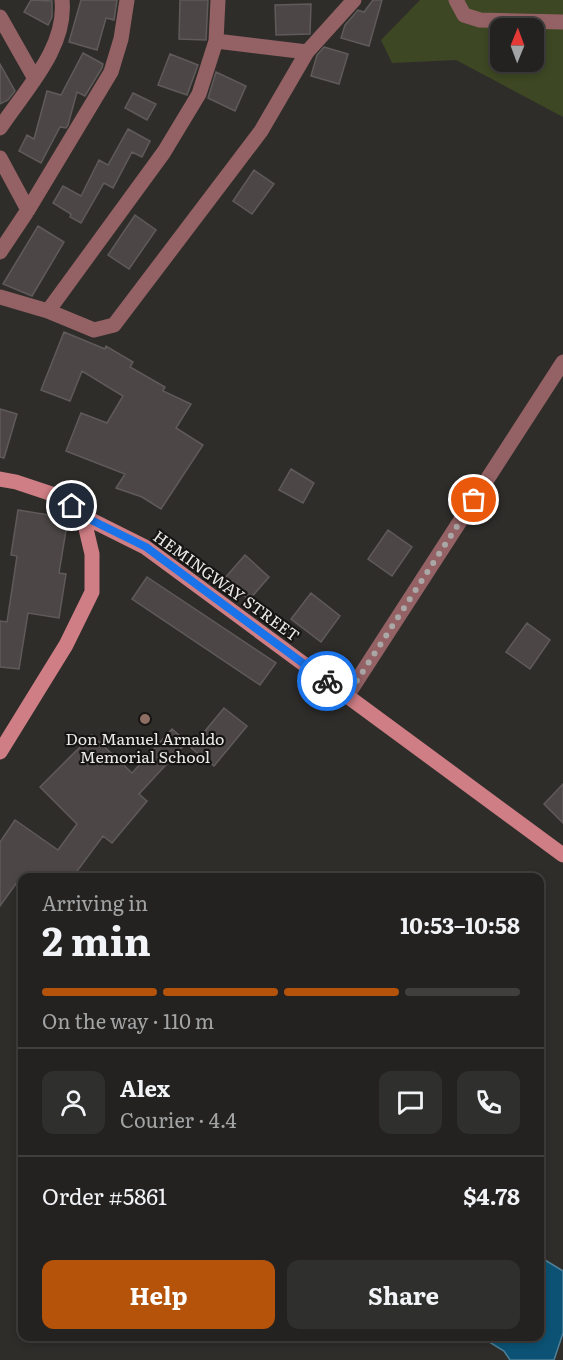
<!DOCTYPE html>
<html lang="en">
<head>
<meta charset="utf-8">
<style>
	:root { --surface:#232220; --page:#2f2f2d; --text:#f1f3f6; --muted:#a3a4a5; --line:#403f3e; --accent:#b45309 }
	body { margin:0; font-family:Literata,serif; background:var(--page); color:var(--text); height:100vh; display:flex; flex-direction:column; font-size:22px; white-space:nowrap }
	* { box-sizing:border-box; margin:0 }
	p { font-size:20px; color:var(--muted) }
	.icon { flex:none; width:33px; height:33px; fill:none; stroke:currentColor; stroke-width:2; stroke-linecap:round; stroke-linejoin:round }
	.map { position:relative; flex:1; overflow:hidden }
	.side { position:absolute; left:18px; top:873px; width:526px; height:468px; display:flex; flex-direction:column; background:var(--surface); border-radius:12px; box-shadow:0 3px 9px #0003,0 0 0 2px var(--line) }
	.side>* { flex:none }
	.needle { width:39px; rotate:1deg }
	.tools { position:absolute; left:490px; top:18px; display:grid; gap:12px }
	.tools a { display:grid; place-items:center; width:54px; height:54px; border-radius:12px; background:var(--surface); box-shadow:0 3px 9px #0003,0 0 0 2px var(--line); font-size:30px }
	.pin { position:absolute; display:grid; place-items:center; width:51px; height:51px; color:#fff; margin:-26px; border:3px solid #fff; border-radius:50%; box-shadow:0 2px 6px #0007 }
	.courier { position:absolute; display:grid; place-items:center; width:60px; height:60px; margin:-30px; border:4px solid #1a73e8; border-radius:50%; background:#fff; color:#222; box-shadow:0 2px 8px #0007 }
	.summary em { font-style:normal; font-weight:700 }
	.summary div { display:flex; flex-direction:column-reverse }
	.summary { display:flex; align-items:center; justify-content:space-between; height:102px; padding:0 24px }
	h1 { font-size:39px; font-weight:700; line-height:45px }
	.bar { display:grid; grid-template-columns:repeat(4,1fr); gap:9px 6px; align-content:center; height:72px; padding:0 24px }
	.bar i { height:8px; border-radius:4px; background:var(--line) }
	.bar .selected { background:var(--accent) }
	.bar p { grid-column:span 4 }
	.line { display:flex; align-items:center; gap:15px; padding:0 24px; border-top:2px solid var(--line) }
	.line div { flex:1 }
	.round { display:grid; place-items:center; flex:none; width:63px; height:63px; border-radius:12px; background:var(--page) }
	.action { display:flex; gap:12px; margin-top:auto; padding:12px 24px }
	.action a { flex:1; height:69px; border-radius:12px; background:var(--accent); color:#fff; font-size:24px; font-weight:700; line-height:69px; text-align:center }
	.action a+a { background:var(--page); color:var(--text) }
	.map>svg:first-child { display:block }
	.green { fill:#3d4723; fill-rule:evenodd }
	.water { fill:#0b5274; stroke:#4e8097; stroke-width:1.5 }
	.building { fill:#4c4746; stroke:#605a5a; stroke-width:1.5 }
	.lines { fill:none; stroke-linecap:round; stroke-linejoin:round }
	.street { stroke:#946265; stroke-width:15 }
	.secondary { stroke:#ce7e84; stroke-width:15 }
	.done { stroke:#aaa8a6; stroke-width:6; stroke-dasharray:0 10.8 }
	.route { stroke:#1a73e8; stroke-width:8 }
	.education-dot { fill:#8d6e63; stroke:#171514; stroke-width:2 }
	.labels { text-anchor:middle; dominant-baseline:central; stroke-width:4.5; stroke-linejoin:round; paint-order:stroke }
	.street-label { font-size:16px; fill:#ecebe8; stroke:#171514 }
	.poi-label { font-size:16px; fill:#ecebe8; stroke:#171514 }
</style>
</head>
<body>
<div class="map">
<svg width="563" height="1360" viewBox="0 0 563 1360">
	<rect width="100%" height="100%" fill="#2f2d2a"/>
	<path class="green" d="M420 0H563V117L456 60 392 63 381 40ZM501 28H534V62H501Z"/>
	<path class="water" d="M540 1257 563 1271V1333L554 1360H510L504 1351 481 1337 540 1336Z"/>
	<path class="building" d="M31 0 52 1V17L48 25 24 12Z
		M81 0H117L114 20 106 18 97 50 69 42Z
		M180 0H208L206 40 179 39Z
		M373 0H382L369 46 341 38 345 25 358 10 364 12Z
		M311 4 310 34 276 35 275 5Z
		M324 47 348 54 339 84 311 76 317 55Z
		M83 53 103 64 102 68 85 96 77 92 68 125 66 128 60 127 41 163 19 151 27 135 34 139 47 91 61 95Z
		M170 54 198 65 187 95 158 85Z
		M0 64 15 91 8 100 0 104Z
		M216 72 246 86 235 111 208 98Z
		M133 93 156 104 147 120 125 108Z
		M128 129 150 141 142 157 132 152 113 188 104 183 81 223 70 217 71 214 53 203 63 186 81 196 99 160 108 165Z
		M254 170 274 184 252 214 233 201Z
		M135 215 156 230 129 269 108 255Z
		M38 226 64 242 32 296 3 284Z
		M64 332 105 349 106 346 133 362 130 367 165 387 163 391 191 404 176 428 203 445 161 509 142 497 116 488 125 474 66 451 81 413 107 423 123 396 82 371 70 401 41 390Z
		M0 409 17 414 4 458 0 457Z
		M291 469 314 483 303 503 279 490Z
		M18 510 68 518 59 573 66 574 59 618 28 613 19 669 0 667V621L7 622 17 556 11 555Z
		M388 530 412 547 392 576 368 559Z
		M245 555 269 577 249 600 225 578Z
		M147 577 276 663 260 685 132 599Z
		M311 593 340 616 321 642 291 619Z
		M527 623 550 640 530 669 506 652Z
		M224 708 247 726 214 766 191 748Z
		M172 729 187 742 139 794 147 801 112 843 103 836 72 878H20L0 906V842L15 820 58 850 77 824 40 787 92 735 132 773Z
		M563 784V823L544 804Z"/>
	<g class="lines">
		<path class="street" d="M456 0 464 15 480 20 563 22
			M0 17 34 77
			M216 41 307 52
			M0 128C25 90 67 48 62 0
			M0 158 28 210
			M0 252 28 210 111 72 121 39 127 0
			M0 297 48 311 94 330 114 325 261 131 307 52 354 0
			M48 311 164 152 199 94 216 41 218 0
			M347 696 563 362"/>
		<path class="secondary" d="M0 479 16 482 61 497 83 516 145 547 563 855
			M0 752 66 645 92 592V554L83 516"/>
	</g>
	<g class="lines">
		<path class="done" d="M327 681 347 696 474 500"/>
		<path class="route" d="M72 506 83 516 146 547 327 681"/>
	</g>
	<circle class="education-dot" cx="145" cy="719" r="6"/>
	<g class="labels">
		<g class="street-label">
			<text transform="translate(227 585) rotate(36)">HEMINGWAY STREET</text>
		</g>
		<g class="poi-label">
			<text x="145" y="738">Don Manuel Arnaldo<tspan x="145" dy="18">Memorial School</tspan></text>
		</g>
	</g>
</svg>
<div class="tools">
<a><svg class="needle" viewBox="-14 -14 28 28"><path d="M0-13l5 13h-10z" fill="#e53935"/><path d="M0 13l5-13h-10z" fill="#a3a4a5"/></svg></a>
</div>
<div class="pin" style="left:474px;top:500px;background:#ea580c"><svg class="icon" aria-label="bag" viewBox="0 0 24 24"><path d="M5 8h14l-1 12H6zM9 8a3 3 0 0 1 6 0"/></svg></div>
<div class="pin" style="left:72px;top:506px;background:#1f2937"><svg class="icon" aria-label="home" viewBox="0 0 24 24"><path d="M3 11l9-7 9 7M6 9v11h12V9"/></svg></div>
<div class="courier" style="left:327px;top:681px"><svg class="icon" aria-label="bike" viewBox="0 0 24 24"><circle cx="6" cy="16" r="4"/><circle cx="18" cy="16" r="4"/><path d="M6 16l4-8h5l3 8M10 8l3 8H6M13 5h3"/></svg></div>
<section class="side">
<div class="summary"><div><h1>2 min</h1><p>Arriving in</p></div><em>10:53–10:58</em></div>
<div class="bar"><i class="selected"></i><i class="selected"></i><i class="selected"></i><i></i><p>On the way · 110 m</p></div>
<div class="line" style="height:108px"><a class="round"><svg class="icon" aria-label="person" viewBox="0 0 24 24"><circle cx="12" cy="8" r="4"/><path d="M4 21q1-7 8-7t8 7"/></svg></a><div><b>Alex</b><p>Courier · 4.4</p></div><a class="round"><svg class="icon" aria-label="chat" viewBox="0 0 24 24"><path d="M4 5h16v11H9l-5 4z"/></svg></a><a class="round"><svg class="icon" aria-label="phone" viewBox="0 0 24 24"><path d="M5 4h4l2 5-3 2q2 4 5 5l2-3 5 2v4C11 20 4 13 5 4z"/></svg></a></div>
<div class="line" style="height:78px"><div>Order #5861</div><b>$4.78</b></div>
<div class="action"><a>Help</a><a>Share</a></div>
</section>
</div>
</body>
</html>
